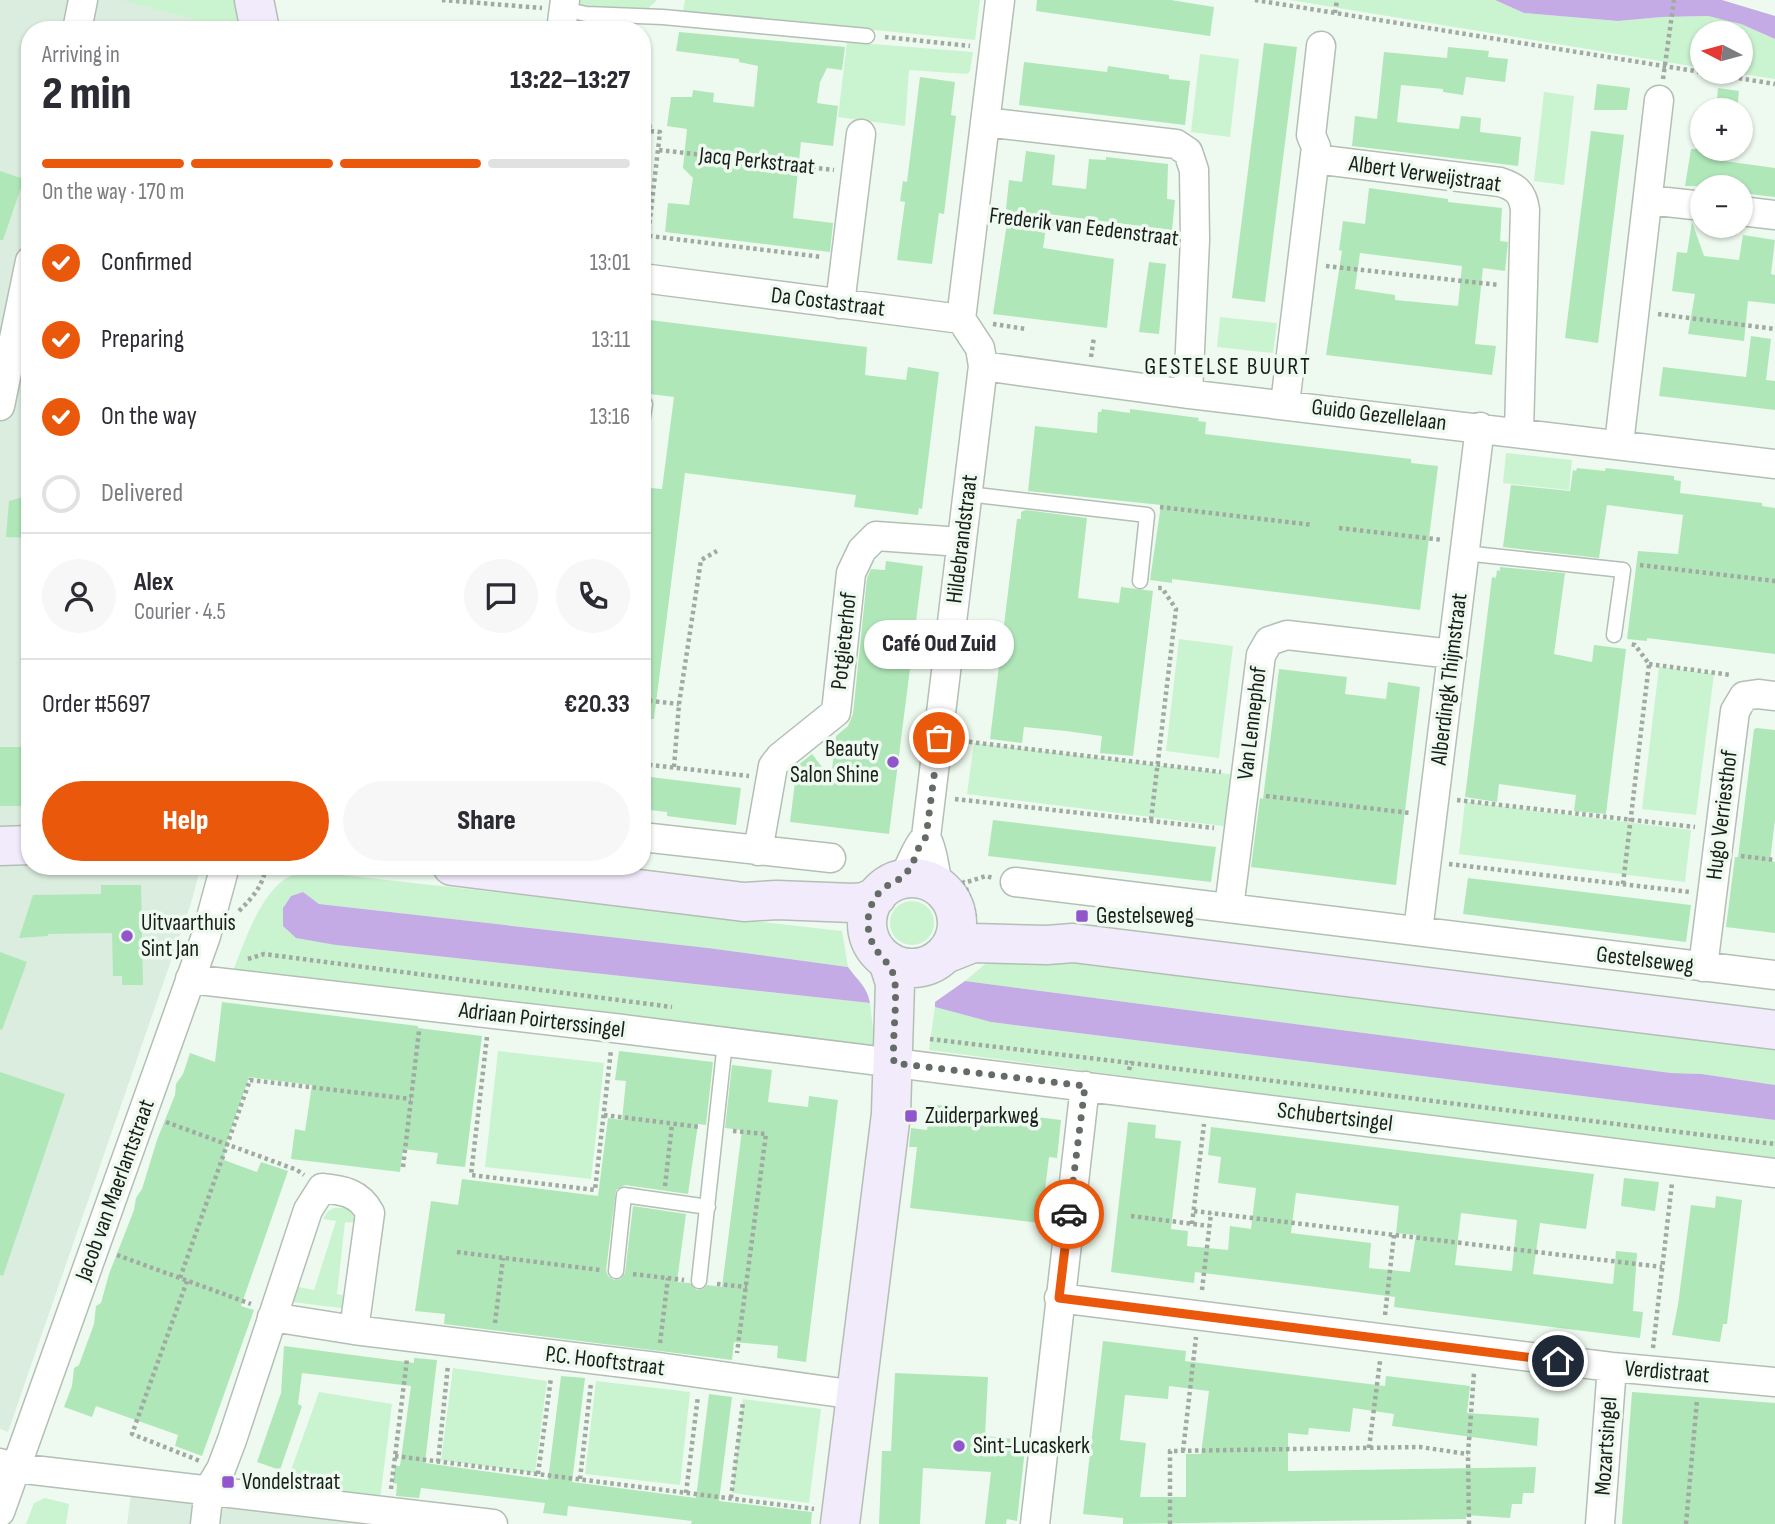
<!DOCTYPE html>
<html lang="en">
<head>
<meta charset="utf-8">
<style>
	:root { --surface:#fff; --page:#f7f7f7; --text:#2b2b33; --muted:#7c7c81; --line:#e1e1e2; --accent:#ea580c }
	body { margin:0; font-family:"Sofia Sans Condensed",sans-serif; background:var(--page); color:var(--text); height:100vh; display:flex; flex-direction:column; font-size:26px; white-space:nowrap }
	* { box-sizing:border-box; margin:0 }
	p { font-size:23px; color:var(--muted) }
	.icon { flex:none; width:38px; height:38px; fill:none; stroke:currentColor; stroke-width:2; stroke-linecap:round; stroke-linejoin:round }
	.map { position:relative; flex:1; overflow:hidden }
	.panel { position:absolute; left:21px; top:21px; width:630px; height:854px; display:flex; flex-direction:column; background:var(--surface); border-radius:28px; box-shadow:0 2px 5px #0004 }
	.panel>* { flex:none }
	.needle { width:46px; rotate:276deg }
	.fabs { position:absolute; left:1690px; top:21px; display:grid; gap:14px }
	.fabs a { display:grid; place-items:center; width:63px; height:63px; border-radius:50%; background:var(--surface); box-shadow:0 2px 5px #0004; font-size:35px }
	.pin { position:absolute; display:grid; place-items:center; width:60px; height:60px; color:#fff; margin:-30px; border:4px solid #fff; border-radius:50%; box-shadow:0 2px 7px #0007 }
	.courier { position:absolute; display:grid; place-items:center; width:70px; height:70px; margin:-35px; border:5px solid #ea580c; border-radius:50%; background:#fff; color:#222; box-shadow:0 2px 9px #0007 }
	.bubble { position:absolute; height:49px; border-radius:24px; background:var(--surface); box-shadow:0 2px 5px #0004; font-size:23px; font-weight:800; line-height:49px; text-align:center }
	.summary em { font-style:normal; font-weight:800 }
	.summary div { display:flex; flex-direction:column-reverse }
	.summary { display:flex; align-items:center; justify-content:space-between; height:119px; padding:0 21px }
	h1 { font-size:46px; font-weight:800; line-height:52px }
	.bar { display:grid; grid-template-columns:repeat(4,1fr); gap:10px 7px; align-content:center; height:84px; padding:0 21px }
	.bar i { height:9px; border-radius:5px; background:var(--line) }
	.bar .selected { background:var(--accent) }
	.bar p { grid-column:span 4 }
	.line { display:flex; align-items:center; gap:18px; padding:0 21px; border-top:2px solid var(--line) }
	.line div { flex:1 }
	.round { display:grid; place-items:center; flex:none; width:74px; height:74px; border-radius:37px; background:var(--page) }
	ol { padding:0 21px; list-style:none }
	li { display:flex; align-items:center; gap:21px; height:77px }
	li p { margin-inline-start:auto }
	li .icon { padding:7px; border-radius:50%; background:var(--accent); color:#fff; stroke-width:4 }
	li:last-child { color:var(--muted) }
	li i { width:38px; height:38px; border:4px solid var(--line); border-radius:50% }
	.button { display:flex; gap:14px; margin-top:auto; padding:14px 21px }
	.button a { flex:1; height:80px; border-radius:42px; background:var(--accent); color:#fff; font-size:28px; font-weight:800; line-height:80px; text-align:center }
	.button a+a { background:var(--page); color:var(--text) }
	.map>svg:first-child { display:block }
	.built { fill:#dbedde }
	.green { fill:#caf3d0 }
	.water { fill:#c5abe5 }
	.building { fill:#b0e7b9; fill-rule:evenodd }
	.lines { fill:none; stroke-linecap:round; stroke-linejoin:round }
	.lane-casing { stroke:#b3bfb5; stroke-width:17 }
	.street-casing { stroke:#b3bfb5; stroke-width:31 }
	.secondary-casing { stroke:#b3bfb5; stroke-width:41 }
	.path { stroke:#a1aaa2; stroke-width:4.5; stroke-dasharray:3.5 3.5; stroke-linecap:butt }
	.lane { stroke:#fff; stroke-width:14 }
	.street { stroke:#fff; stroke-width:28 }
	.secondary { stroke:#f2ebfc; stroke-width:38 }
	.done { stroke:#656c66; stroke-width:7; stroke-dasharray:0 12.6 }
	.route { stroke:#ea580c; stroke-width:9 }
	.poi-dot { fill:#9155cc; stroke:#eefaef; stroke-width:2.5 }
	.labels { text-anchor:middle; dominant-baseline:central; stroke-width:7; stroke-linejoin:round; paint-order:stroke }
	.street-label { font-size:23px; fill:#1b1f1c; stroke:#eefaef }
	.poi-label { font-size:23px; fill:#1b1f1c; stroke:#eefaef; text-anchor:start }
	.neighbourhood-label { font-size:24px; letter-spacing:2px; fill:#1b1f1c; stroke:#eefaef }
</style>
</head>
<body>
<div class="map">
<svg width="1775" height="1524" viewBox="0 0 1775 1524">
	<rect width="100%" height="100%" fill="#eefaef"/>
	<path class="built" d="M0 0H240L247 30H30V866H201L191 903 8 1432 0 1429Z
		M133 1481 493 1524H127Z"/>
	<path class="green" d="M122 0H247L255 30H236Z
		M572 0H657L649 8 571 6Z
		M685 0H980L975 40 683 11Z
		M1290 0H1495L1524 13 1618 21 1662 17 1708 16 1741 24 1775 39V79L1729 72H1741V33H1703V68Z
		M847 42 973 52 970 71 967 74 909 70 905 126 838 117Z
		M1200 54 1239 59 1230 137 1191 132Z
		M1544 92 1574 96 1564 185 1534 181Z
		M1220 317 1277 323 1273 353 1217 347Z
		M1506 453 1572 460 1569 490 1503 483Z
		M1179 639 1233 646 1219 758 1166 751Z
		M1659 667 1714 674 1696 815 1642 809Z
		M974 743 1237 775 1231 827 967 794Z
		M1465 802 1691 830 1685 882 1459 854Z
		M306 871 842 931 848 967 708 948 319 904 303 892 291 896 283 908V926L336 945 870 1003 875 1046 872 1052 233 971C244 943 259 897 285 879 291 875 299 873 306 871Z
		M890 923a22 22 0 1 1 44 0a22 22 0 1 1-44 0Z
		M998 953 1775 1045V1085L1702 1074 1671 1073 965 981Z
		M935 1007 991 1022 1775 1120V1162L929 1050Z
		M498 1051 604 1063 591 1179 485 1167Z
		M334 1208H353L359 1223 345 1222 337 1294 351 1297 349 1309 292 1302 298 1287 314 1290 336 1221 323 1219 328 1211Z
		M453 1368 547 1381 535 1473 441 1460Z
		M596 1381 690 1392 680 1485 585 1474Z
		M319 1392 392 1404 380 1499 285 1487Z
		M743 1399 821 1409 809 1503 732 1493Z
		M45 1498 69 1504 66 1524H26L34 1503Z"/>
	<path class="water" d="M1495 0H1722L1775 16V39L1741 24 1708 16 1662 17 1618 21 1524 13Z
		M303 892 319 904 708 948 848 967C857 980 867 986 870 1003L336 945 296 938 283 926V908L291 896Z
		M965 981 1671 1073 1702 1074 1775 1085V1120L991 1022 935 1007V1002Z"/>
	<path class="building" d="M1037 0H1171L1214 7 1210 36 1036 11Z
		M679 32 845 47 842 70 827 68 820 82 817 103 838 106 833 146 801 142 793 218 833 223 830 252 665 232 668 203 689 205 693 178 683 168 687 129 667 126 671 97H692L693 90 714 93 713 102 754 107 758 66 739 62V59L676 51Z
		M1264 43 1297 47 1265 302 1232 298Z
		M1448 47 1489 51 1488 57 1508 59 1505 82 1466 77 1463 95 1443 92V89L1401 85 1397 122 1459 129 1461 116 1481 118 1480 132 1521 137 1518 166 1352 146 1355 116 1377 119 1384 52 1447 58Z
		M1024 62 1107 72 1108 66 1169 75V79L1190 81 1185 125 1019 105Z
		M920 77 955 82 951 115 956 116 944 214 939 213 932 264 897 260 905 202 900 201 903 181 907 182Z
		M1597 84 1630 88 1627 110H1594Z
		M1718 88 1739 91 1737 110H1716Z
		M1591 131 1624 135 1598 343 1565 338Z
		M1691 149H1711L1710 157 1717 158V160L1775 168V197L1741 193V187L1685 186Z
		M1026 151 1055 155 1052 185 1086 189 1089 159 1106 160V157L1168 164 1167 199 1175 200 1172 230 1048 214 1043 248 1114 259 1107 328 993 314 1009 210 1006 209 1009 180 1022 182Z
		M0 171 24 179 3 240H0Z
		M1369 188 1448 199V202L1502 208 1500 241 1508 242 1505 271 1483 268 1475 344 1496 346 1492 375 1326 355 1342 251 1339 250 1343 221 1365 224ZM1360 253 1462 266 1458 306 1395 300V295L1355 289Z
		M1692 222 1704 256 1739 260 1743 235 1775 240 1771 274 1775 275V304L1748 301 1744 341 1688 334 1695 294 1672 291 1677 252 1687 253Z
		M1149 262 1166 264 1159 334 1139 332Z
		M642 319 867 347 865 375 906 380 908 367 939 372 922 509 919 508 918 515 854 507 856 495 685 473 654 719H642V555L651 488 662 489 674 397 642 393Z
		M1751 336 1771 339 1766 380 1775 381V410L1659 396 1663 367 1746 377Z
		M1102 409 1130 413V409L1199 418 1198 421 1206 422 1205 434 1411 459V463L1438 466 1420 610 1172 579V583L1150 580 1161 505 1028 491 1035 426 1097 433 1098 412H1101Z
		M1577 468 1605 471 1606 468 1674 476V480L1681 481 1680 493 1762 503V506L1775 508V654L1647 638V641L1627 639 1638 551 1678 554 1683 515 1607 505 1599 558 1503 547 1511 485 1570 491 1573 470 1576 471Z
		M30 495V538L6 537 9 501Z
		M1026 510 1087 518 1078 598 1119 603 1121 587 1153 591 1133 756 1100 753 1102 736 1066 731 1024 727 1022 743 990 739 1017 519H1021V512Z
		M886 561 923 566 889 834 790 822 797 766 812 754 831 779 836 736 848 726 853 714 867 578 871 569 885 570Z
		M1500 567 1565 573 1554 654 1592 662 1594 645 1626 649 1606 814 1574 811 1576 795 1499 784 1497 802 1465 797 1492 577 1496 578 1497 570 1500 571Z
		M1279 669 1347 677 1345 694 1386 699 1388 682 1420 687 1396 885 1251 867 1260 798 1263 799Z
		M1757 728 1775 730V820L1770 861 1775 862V933L1726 927 1735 857H1738L1754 729Z
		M0 747H30V806H0Z
		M642 776 741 788 736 825 667 816V812L642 809Z
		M993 820 1216 847 1211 882 988 856Z
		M1468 878 1691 905 1686 942 1463 914Z
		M101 885H141L143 985H122V976H113L112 933 48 934V936L19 938 33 895 101 894Z
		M0 952 27 962 2 1030 0 1029Z
		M222 1002 418 1026V1028L482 1036 465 1167 436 1164 438 1153 403 1149 400 1172 291 1159 295 1129 305 1131 312 1085 249 1077 226 1144 224 1160 257 1172 261 1162 288 1171 241 1306 254 1310 202 1456 175 1446 178 1435 96 1406 92 1417 64 1407 72 1386 74 1368 79 1365 94 1324 96 1306 101 1303 109 1274 134 1210 136 1198 142 1189 157 1140 175 1095 176 1084 183 1074 190 1053 215 1062Z
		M619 1051 713 1062 706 1125 698 1124 688 1194 625 1185 616 1190 606 1270 608 1276 614 1280 620 1279 625 1273 633 1206 686 1214 677 1282 690 1283 697 1290 703 1289 707 1285 722 1287 742 1130 725 1128 732 1065 772 1070 768 1102 808 1107 809 1096 838 1100 806 1362 777 1358 778 1346 734 1342 732 1360 444 1324 445 1314 415 1311 431 1201 458 1205 462 1179 598 1196 608 1118 622 1120 626 1081 615 1080Z
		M0 1072 65 1094 3 1276 0 1275Z
		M930 1104 1061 1120 1057 1158 1049 1157 1041 1223 910 1208 917 1147H909L911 1128 927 1130Z
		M1128 1122 1156 1125 1155 1138 1181 1141 1171 1229 1188 1231 1187 1246 1228 1250 1230 1226 1251 1229 1256 1188 1218 1183 1221 1157 1208 1155 1211 1127 1594 1174 1586 1229 1540 1223 1533 1274 1613 1284 1616 1251 1637 1253 1633 1311 1643 1312 1640 1338 1394 1307 1395 1297 1357 1292 1195 1272 1194 1283 1111 1272ZM1296 1193 1399 1206 1396 1233 1416 1235 1410 1272 1369 1268 1371 1243 1291 1233ZM1461 1213 1517 1220 1512 1271 1455 1265Z
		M1624 1178 1659 1182 1655 1211 1621 1206Z
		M1716 1196 1742 1200 1727 1324H1723L1720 1342 1672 1335 1678 1305 1691 1205 1715 1208Z
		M1103 1341 1186 1351 1185 1361 1223 1366 1385 1386 1386 1376 1470 1386 1467 1413 1539 1418 1537 1446 1392 1426 1394 1414 1353 1408 1350 1432 1309 1428 1308 1435 1288 1433V1471L1536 1467 1534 1493H1523L1522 1504H1512L1510 1518 1466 1515V1519L1123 1524V1518L1083 1514ZM1169 1386 1209 1391 1201 1454H1186V1497H1140L1146 1443 1120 1440 1125 1395 1168 1399Z
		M284 1346 414 1363V1358L437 1360 425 1463 548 1480 561 1376 585 1378 572 1482 696 1498 709 1394 732 1397 719 1501 812 1512 811 1524H691L692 1521 568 1506 567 1516 543 1513 545 1503 421 1488 419 1498 396 1496 397 1484 393 1483 395 1466H400L411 1386 302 1373 298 1404 302 1406 280 1470 257 1462 281 1393Z
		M895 1373 988 1377 985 1436 1026 1440 1017 1521 1007 1519 1006 1524H985L991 1472 923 1468 920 1524H879L882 1451H891Z
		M1632 1392 1775 1403V1524H1622Z"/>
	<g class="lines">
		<g class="lane-casing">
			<path id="lane" d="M564 9 586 14 663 17 867 36
				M642 422 645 404
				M968 494 1147 515 1140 581
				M1464 553 1623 570 1614 635
				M616 1271 624 1195 708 1207
				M699 1281 725 1042"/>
		</g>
		<g class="street-casing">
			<path id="street" d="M77 30 83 0
				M561 30 565 0
				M985 122 1176 144 1188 152 1194 170 1195 240 1188 394
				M1315 159 1500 182C1516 187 1523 193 1525 210L1519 432
				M1648 200 1703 206
				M1741 211 1775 215
				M642 278 961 319 980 348 983 366 926 837C935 853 933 871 940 888
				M840 304 861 134
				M961 319 1000 0
				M983 366 1188 394 1775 464
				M1285 404 1316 147 1311 135 1321 46
				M0 406 30 261
				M1619 444 1659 100
				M642 837 831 858
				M758 851 773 766 780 757 836 712 851 573 862 550 876 536 961 542
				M901 880C912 866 914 849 926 837
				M1015 882 1775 975
				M1229 908 1261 655 1269 641 1287 635 1452 654
				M1418 931 1480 427
				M1703 967 1735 711 1744 696 1758 694 1775 696
				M190 979 614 1028 1775 1173
				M1059 1298 1612 1367 1775 1382
				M272 1317 354 1330 657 1367 856 1395
				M0 1463 16 1468 493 1524
				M0 1512 206 936 225 866
				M205 1524 209 1489 221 1469 232 1440 308 1210 322 1188C343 1190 360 1193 370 1213L354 1330
				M1035 1524 1085 1086
				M1600 1524 1612 1367"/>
		</g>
		<g class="secondary-casing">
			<path id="secondary" d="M254 0 260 30
				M0 846 30 845
				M452 866 744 902 777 900 853 903 864 902 877 896
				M867 923a45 45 0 1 1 90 0a45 45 0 1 1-90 0Z
				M945 954 973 943 1047 945 1073 943 1775 1030
				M840 1524 891 1114 895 983 888 961"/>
		</g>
		<path class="path" d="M442 0 542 8
			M1255 0 1775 84
			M1335 13 1337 0
			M885 37 970 46
			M642 62 650 131 660 132 646 254
			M1663 79 1674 0
			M659 150 834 170
			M997 217 1173 237
			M642 235 822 257
			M1326 266 1499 285
			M1658 314 1775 329
			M993 324 1026 329
			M1091 357 1094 337
			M1160 507 1313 525
			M1339 528 1443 540
			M1640 565 1775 581
			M1649 664 1731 675
			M642 700 679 704
			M962 741 1221 772
			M642 764 749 776
			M674 767 679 704 701 560 717 551
			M1266 796 1410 813
			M955 799 1214 828
			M1457 800 1695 827
			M1151 820 1176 609 1162 588H1157
			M1741 856 1775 860
			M1449 864 1690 892
			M962 881 964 883 986 876 993 878
			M1623 884 1649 664 1635 645 1630 644
			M966 888 975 916
			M239 911C253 897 263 886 266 866
			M851 931 860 956
			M248 959 264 954 672 1007
			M487 1037 471 1175 595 1190 611 1050
			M930 1039 1131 1063
			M1129 1070 1131 1063 1775 1144
			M604 1115 700 1127
			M166 1122 297 1170 304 1175
			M733 1131 766 1134 737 1353
			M403 1167 419 1031
			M665 1186 672 1124
			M1194 1211 1662 1267
			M1131 1216 1209 1226
			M1192 1224 1204 1124
			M457 1252 600 1270
			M117 1255 251 1304
			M633 1274 684 1280
			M180 1278 250 1080 411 1099
			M187 1281 132 1434 200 1461
			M717 1284 747 1287
			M1202 1290 1211 1213
			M1385 1315 1394 1235
			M495 1323 503 1258
			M660 1343 668 1278
			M1653 1348 1672 1183
			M1369 1448 1380 1361
			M1183 1451 1196 1337
			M395 1456 814 1509
			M438 1462 448 1365
			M538 1474 551 1378
			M580 1479 591 1383
			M391 1489 407 1359
			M686 1493 698 1396
			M731 1498 743 1402
			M1170 1524V1451L1420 1447 1468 1454
			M1469 1524 1468 1454 1474 1373
			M1686 1524 1697 1400"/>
		<use href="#lane" class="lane"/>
		<use href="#street" class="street"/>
		<use href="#secondary" class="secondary"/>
	</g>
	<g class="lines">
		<path class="done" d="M939 738 926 837C916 847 917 858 909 869 903 880 893 881 884 888 868 901 864 924 872 942 879 959 893 962 895 983 897 1010 892 1037 894 1063L1085 1086 1069 1214"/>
		<path class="route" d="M1069 1214 1059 1298 1558 1361"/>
	</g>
	<g class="poi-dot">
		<circle cx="893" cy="762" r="7"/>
		<rect x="1075" y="909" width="14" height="14" rx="3.5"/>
		<circle cx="127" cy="936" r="7"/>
		<rect x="904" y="1109" width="14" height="14" rx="3.5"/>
		<circle cx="959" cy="1446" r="7"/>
		<rect x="221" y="1475" width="14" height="14" rx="3.5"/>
	</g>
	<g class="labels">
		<g class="street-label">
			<text transform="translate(757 161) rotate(6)">Jacq Perkstraat</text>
			<text transform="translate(1425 174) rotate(8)">Albert Verweijstraat</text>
			<text transform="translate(1084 227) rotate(7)">Frederik van Eedenstraat</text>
			<text transform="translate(828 302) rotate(7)">Da Costastraat</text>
			<text transform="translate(1379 415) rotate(7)">Guido Gezellelaan</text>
			<text transform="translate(962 539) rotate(-83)">Hildebrandstraat</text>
			<text transform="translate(844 641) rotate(-84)">Potgieterhof</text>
			<text transform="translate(1449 679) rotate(-83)">Alberdingk Thijmstraat</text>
			<text transform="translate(1252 723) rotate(-83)">Van Lennephof</text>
			<text transform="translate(1722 815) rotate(-83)">Hugo Verriesthof</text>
			<text transform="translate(1645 960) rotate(7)">Gestelseweg</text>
			<text transform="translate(542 1020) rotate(7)">Adriaan Poirterssingel</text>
			<text transform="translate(1335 1117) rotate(7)">Schubertsingel</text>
			<text transform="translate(115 1190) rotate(-70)">Jacob van Maerlantstraat</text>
			<text transform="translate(605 1361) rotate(7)">P.C. Hooftstraat</text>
			<text transform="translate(1667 1372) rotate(5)">Verdistraat</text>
			<text transform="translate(1606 1446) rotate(-86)">Mozartsingel</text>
		</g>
		<g class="poi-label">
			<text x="879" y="749" text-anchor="end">Beauty<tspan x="879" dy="26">Salon Shine</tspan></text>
			<text x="1096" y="916">Gestelseweg</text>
			<text x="141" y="923">Uitvaarthuis<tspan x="141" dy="26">Sint Jan</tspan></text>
			<text x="925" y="1116">Zuiderparkweg</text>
			<text x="973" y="1446">Sint-Lucaskerk</text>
			<text x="242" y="1482">Vondelstraat</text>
		</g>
		<g class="neighbourhood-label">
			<text x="1228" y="366">GESTELSE BUURT</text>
		</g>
	</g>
</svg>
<div class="fabs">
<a><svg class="needle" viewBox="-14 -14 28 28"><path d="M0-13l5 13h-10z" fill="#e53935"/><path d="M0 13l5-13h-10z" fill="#7c7c81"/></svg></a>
<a>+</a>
<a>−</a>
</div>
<div class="pin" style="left:939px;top:738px;background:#ea580c"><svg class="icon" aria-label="bag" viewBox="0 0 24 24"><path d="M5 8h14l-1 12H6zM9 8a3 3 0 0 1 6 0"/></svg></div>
<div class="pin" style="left:1558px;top:1361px;background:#1f2937"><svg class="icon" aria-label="home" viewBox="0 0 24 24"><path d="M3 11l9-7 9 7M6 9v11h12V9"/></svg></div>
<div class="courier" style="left:1069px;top:1214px"><svg class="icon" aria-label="car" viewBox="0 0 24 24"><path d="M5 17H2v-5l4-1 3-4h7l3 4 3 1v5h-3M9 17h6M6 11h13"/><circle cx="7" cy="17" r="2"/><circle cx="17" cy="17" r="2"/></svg></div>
<div class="bubble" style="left:864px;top:620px;width:150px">Café Oud Zuid</div>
<section class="panel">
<div class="summary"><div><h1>2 min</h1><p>Arriving in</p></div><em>13:22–13:27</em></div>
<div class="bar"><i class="selected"></i><i class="selected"></i><i class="selected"></i><i></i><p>On the way · 170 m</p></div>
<ol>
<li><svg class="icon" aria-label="check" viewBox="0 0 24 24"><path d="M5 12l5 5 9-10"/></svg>Confirmed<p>13:01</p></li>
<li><svg class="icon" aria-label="check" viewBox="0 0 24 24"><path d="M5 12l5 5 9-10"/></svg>Preparing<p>13:11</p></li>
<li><svg class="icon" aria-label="check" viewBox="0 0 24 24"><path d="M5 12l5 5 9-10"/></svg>On the way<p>13:16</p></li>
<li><i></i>Delivered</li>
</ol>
<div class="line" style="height:126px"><a class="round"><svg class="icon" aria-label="person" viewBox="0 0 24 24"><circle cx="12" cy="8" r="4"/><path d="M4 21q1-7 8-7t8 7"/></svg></a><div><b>Alex</b><p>Courier · 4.5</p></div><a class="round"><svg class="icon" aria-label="chat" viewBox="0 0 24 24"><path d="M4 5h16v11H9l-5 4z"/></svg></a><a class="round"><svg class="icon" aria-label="phone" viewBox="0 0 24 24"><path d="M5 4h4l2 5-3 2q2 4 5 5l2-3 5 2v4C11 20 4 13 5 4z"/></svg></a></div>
<div class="line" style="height:91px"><div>Order #5697</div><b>€20.33</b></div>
<div class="button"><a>Help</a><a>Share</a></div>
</section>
</div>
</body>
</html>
